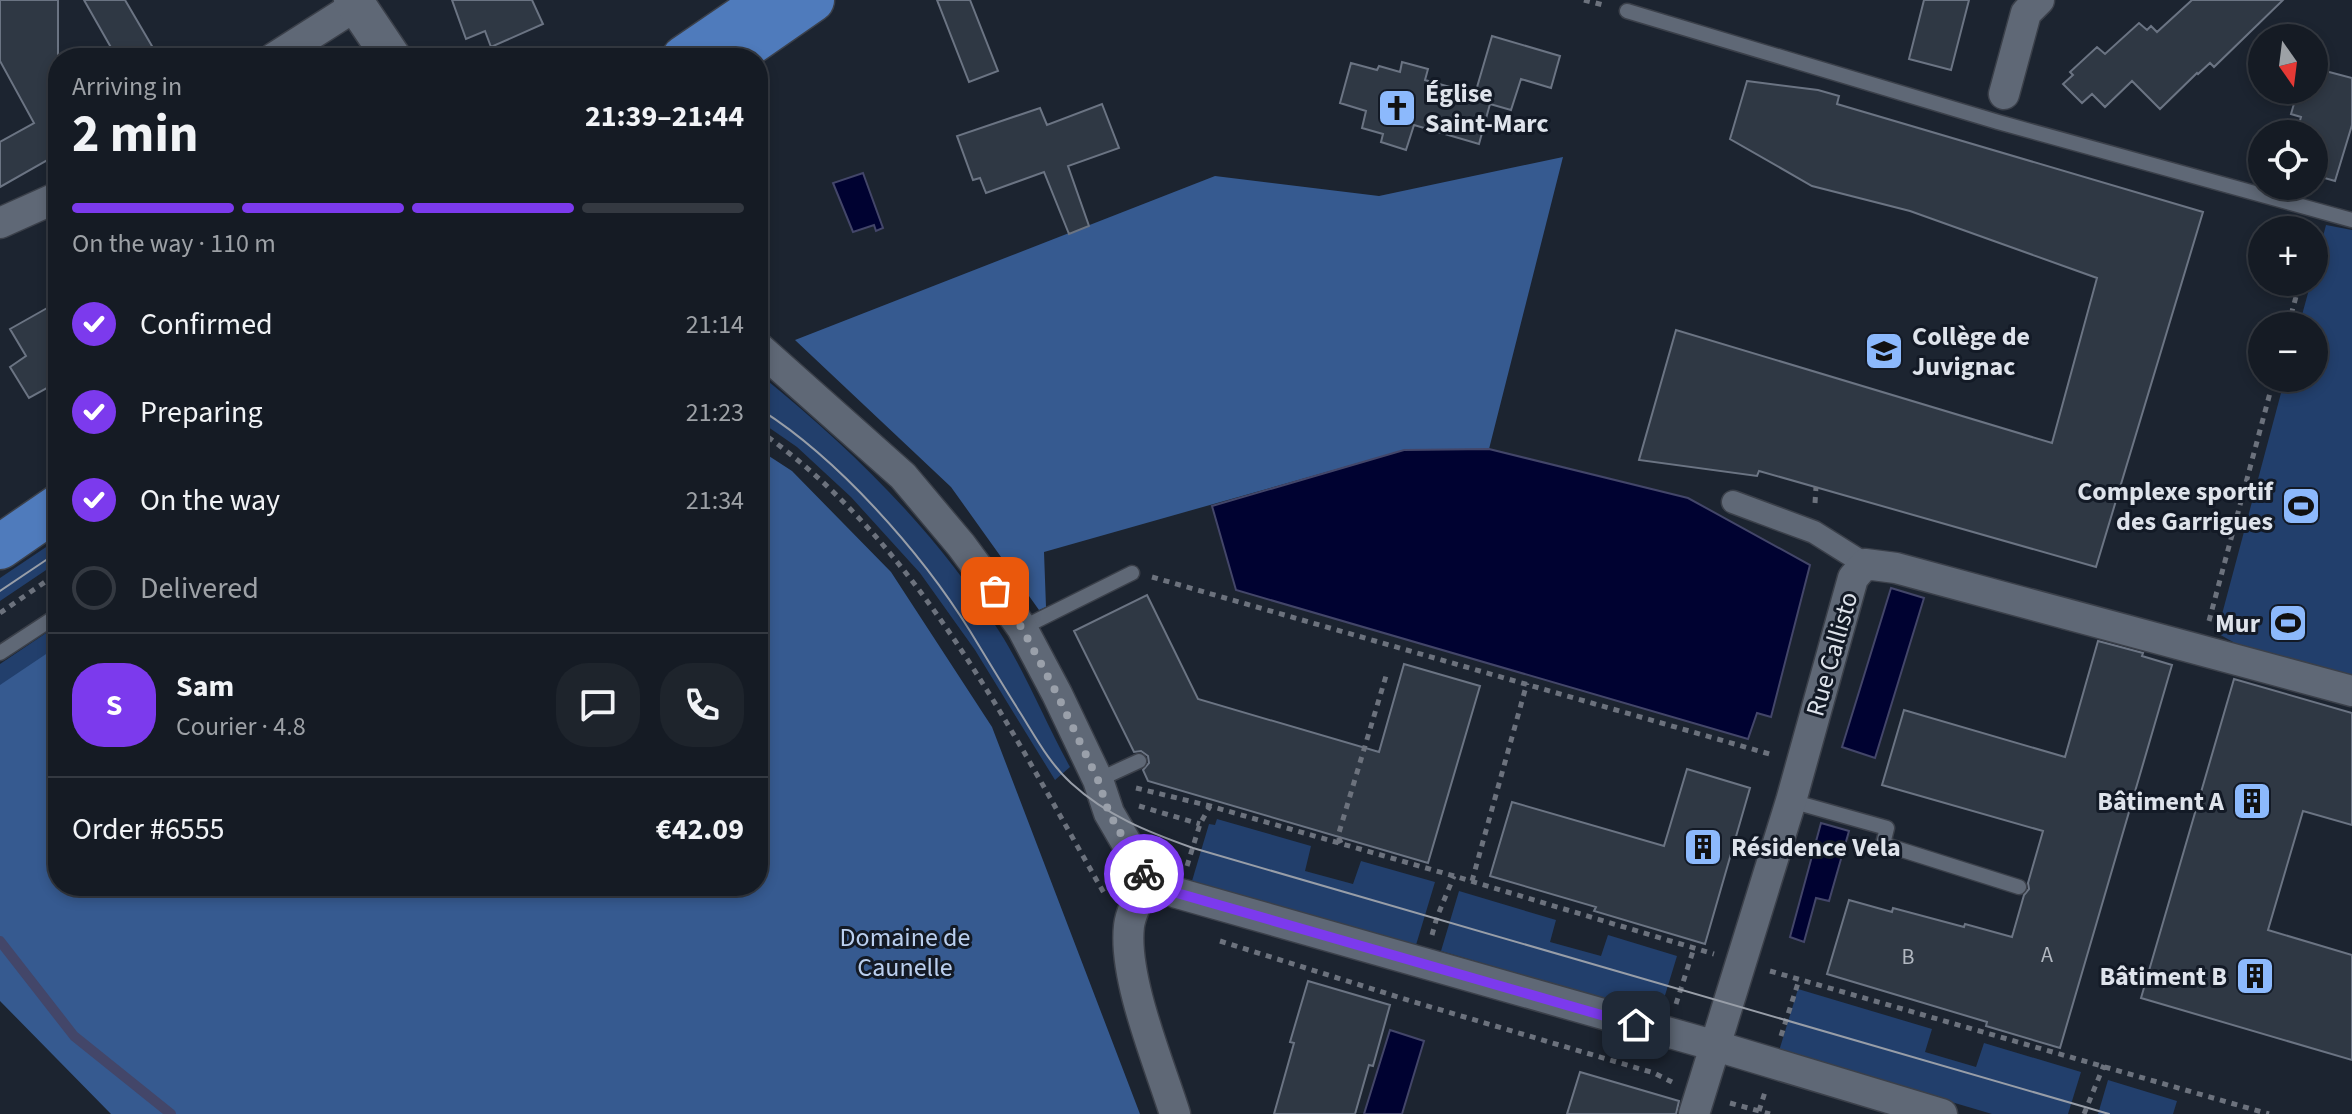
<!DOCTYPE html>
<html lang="en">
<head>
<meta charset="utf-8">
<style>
	:root { --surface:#151b24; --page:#1e242c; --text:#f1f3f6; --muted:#9da1a6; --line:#343941; --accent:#7c3aed }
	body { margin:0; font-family:"Source Sans 3",sans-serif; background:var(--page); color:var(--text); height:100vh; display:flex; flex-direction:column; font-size:30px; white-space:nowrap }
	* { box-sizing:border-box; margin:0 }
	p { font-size:26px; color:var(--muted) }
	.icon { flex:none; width:44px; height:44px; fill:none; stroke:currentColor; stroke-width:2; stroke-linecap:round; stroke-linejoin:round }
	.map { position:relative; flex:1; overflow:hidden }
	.drawer { position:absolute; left:48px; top:48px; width:720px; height:848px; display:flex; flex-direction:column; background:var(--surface); border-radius:32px; box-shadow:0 4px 12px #0003,0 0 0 2px var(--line) }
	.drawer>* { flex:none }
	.needle { width:52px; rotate:166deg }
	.buttons { position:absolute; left:2248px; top:24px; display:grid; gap:16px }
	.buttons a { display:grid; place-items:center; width:80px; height:80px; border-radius:50%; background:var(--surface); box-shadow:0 4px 12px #0003,0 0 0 2px var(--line); font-size:40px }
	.pin { position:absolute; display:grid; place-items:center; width:68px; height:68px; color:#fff; margin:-34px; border-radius:16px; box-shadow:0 4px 12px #0006 }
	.courier { position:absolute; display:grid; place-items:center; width:80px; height:80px; margin:-40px; border:6px solid #7c3aed; border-radius:50%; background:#fff; color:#222; box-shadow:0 2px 10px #0007 }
	.summary em { font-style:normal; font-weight:700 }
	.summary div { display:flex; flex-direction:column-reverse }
	.summary { display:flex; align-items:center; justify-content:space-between; height:136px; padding:0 24px }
	h1 { font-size:52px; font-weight:700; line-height:60px }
	.bar { display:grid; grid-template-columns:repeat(4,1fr); gap:12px 8px; align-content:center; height:96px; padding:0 24px }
	.bar i { height:10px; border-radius:6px; background:var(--line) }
	.bar .selected { background:var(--accent) }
	.bar p { grid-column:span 4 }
	.line { display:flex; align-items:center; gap:20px; padding:0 24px; border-top:2px solid var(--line) }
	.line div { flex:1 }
	.round { display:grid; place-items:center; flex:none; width:84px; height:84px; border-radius:32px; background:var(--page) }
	ol { padding:0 24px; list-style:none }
	li { display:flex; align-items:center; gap:24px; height:88px }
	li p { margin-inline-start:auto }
	li .icon { padding:8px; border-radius:50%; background:var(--accent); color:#fff; stroke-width:4 }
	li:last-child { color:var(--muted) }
	li i { width:44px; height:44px; border:4px solid var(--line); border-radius:50% }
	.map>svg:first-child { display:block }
	.green { fill:#223f6c }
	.forest { fill:#365a90 }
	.water { fill:#000231; stroke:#434669; stroke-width:2 }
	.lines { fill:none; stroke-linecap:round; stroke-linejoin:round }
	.stream { stroke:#434669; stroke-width:10 }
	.building { fill:#2f3844; stroke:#6b7483; stroke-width:2 }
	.service-casing { stroke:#3b404a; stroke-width:17 }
	.pedestrian-casing { stroke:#3b404a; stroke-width:25 }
	.minor-casing { stroke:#3b404a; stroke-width:33 }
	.tertiary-casing { stroke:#3b404a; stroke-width:41 }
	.primary-casing { stroke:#3b404a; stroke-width:47 }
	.path { stroke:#6c727d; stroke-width:5; stroke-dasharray:6 6; stroke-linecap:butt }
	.service { stroke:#5f6876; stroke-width:14 }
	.pedestrian { stroke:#5f6876; stroke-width:22 }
	.minor { stroke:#5f6876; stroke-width:30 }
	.tertiary { stroke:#5f6876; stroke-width:38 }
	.primary { stroke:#4f7bbc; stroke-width:44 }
	.tram { stroke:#989ea8; stroke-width:2 }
	.done { stroke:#9aa0aa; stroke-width:8; stroke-dasharray:0 14.4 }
	.route { stroke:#7c3aed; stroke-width:10 }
	.labels { text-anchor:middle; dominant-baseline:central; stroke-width:6; stroke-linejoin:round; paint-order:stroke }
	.number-label { font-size:22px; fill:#b2b8c1 }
	.poi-label { font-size:26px; font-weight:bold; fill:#dee3eb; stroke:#131a26; text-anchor:end }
	.street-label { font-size:26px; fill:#dee3eb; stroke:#131a26 }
	.park-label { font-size:26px; fill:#bacfef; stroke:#131a26 }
</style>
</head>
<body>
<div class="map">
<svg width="2352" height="1114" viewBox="0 0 2352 1114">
	<rect width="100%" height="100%" fill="#1c2430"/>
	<path class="green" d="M2326 225 2352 230V676L2242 647 2217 633 2285 378H2314V326H2299L2311 282H2314V271Z
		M758 373C851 448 935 530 999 631 1027 675 1045 722 1070 767L1055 780 975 650 920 573 851 497 797 447 758 420Z
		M58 539V562L0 601V578Z
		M58 625V648L0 686V664Z
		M1217 819 1311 846 1305 871 1353 884 1361 861 1435 882 1416 945 1192 881 1209 824 1215 825Z
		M1459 891 1556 920 1550 942 1601 956 1608 935 1677 956 1659 1015 1441 951Z
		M1798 989 1932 1029 1925 1052 1976 1067 1984 1043 2081 1072 2068 1114H1992L1779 1051Z
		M2108 1080 2177 1101 2173 1114H2098Z"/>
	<path class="forest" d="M1563 157 1489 449 1404 450 1044 552 1046 607 1039 610 951 487 795 340 1215 176 1379 196Z
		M758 449 792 471 891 572 992 727 1140 1114H111L0 1001V685L58 646V886H758Z"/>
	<path class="water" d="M863 173 883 228 876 231 874 225 853 232 833 183Z
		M1489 449 1688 498 1810 565 1771 717 1757 713 1748 739 1236 590 1212 506 1404 450Z
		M1891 588 1924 598 1875 758 1842 747Z
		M1821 823 1849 831 1829 901 1816 898 1804 942 1790 937Z
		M1390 1030 1424 1041 1402 1114H1364Z"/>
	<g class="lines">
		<path class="stream" d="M0 941 74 1036 171 1114"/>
	</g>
	<path class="building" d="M0 0H58V167L53 157 0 187V142L34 123 0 61Z
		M84 0H125L159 58H117Z
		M452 0H532L543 24 491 47 485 31 466 39Z
		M937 0H970L998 71 969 82Z
		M1924 0H1969L1951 70 1909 59Z
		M2192 0H2283L2214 67 2210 63 2198 74 2197 73 2160 109 2132 81 2105 107 2092 94 2082 103 2063 84 2073 75 2070 72 2097 47 2105 54 2139 23 2147 30 2151 26 2157 32Z
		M1492 36 1560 56 1551 88 1521 79 1511 110 1490 104 1479 144 1414 125 1406 150 1381 142 1383 134 1362 128 1366 111 1340 103 1351 63 1377 70 1379 66 1400 72 1402 62 1428 69 1425 80 1475 94Z
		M2314 68 2352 78V125L2335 181 2314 175V134H2296L2301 117 2291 114 2298 90H2314Z
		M1747 81 1818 90 1839 96 1837 104 2203 212 2096 567 1759 471 1757 476 1639 460 1676 330 2052 443 2097 278 1910 211 1812 186 1730 139Z
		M1102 104 1119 148 1068 166 1089 226 1069 234 1044 172 986 193 980 178 973 180 957 136 1040 108 1047 125Z
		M49 307 58 321V382L29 398 10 367 26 356 10 329Z
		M1147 595 1198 699 1379 752 1404 664 1480 686 1428 863 1148 781 1143 770 1149 763 1148 756 1141 751 1134 752 1074 631Z
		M2098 641 2143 653 2142 656 2172 665 2060 1048 1986 1026 1987 1022 1827 974 1849 900 1892 912 1893 908 1964 927 1965 924 2012 937 2024 895 2029 889 2028 883 2043 831 1882 785 1904 710 2065 757Z
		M2234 679 2352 713V825L2303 811 2268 930 2352 955V1060L2141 998Z
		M1687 769 1750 788 1705 944 1594 911 1596 907 1490 876 1512 802 1664 846Z
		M1308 981 1390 1005 1373 1066 1369 1065 1355 1114H1274L1294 1043 1290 1042Z
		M1580 1072 1679 1101 1676 1114H1567Z"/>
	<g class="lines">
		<g class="service-casing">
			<path id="service" d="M1627 11 1998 122 2352 220
				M1022 628 1132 573
				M0 653 58 615
				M1098 780 1139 761
				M1791 801 1887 828 1883 844 2019 887"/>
		</g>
		<g class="pedestrian-casing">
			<path id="pedestrian" d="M1733 502 1814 532 1865 564"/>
		</g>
		<g class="minor-casing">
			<path id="minor" d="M274 58 357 5
				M2004 94 2026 13 2039 0
				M0 223 58 197
				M758 347 903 476 961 545 1012 614 1022 628 1057 694 1098 780 1109 813 1148 880
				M1148 880 1177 893 1716 1046 1942 1114
				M1148 880C1141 894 1131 910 1129 926 1123 978 1159 1063 1175 1114
				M1694 1114 1791 801 1853 578 1865 564 1896 568 2352 691"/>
		</g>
		<g class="tertiary-casing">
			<path id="tertiary" d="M353 0 392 58"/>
		</g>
		<g class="primary-casing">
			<path id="primary" d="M750 43 812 0
				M684 58 769 0
				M0 547 58 507"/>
		</g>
		<path class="path" d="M1584 0 1607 6
			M2288 326 2300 282
			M758 430C918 541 1009 728 1104 893L1107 895
			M1815 503 1816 487
			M1152 577 1773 755
			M0 613 58 573
			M2209 621 2274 378
			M1136 788 1210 806 1454 876 1714 954
			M1139 806 1200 824
			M1341 843 1338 836 1386 676
			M1187 866 1200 824 1210 806
			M1472 881 1527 683
			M1432 935 1437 917 1454 876
			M1220 941 1414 1002 1654 1073 1672 1082
			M1770 971 2269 1114
			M1676 1004 1694 948
			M1781 1036 1799 980
			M1730 1103 1770 1114
			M1759 1111 1765 1092
			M2084 1114 2104 1065"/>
		<use href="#service" class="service"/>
		<use href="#pedestrian" class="pedestrian"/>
		<use href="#minor" class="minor"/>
		<use href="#tertiary" class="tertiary"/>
		<use href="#primary" class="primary"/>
		<path class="tram" d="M758 408C837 457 921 552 970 631 987 659 1004 687 1021 714 1036 738 1050 764 1071 783 1107 816 1148 832 1193 848L2109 1114
			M0 591 58 552"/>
	</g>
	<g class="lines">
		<path class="done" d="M995 591 1022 628 1057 694 1098 780 1109 813 1144 874"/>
		<path class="route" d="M1144 874 1148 880 1177 893 1636 1025"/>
	</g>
	<defs>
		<g id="church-square" transform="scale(2)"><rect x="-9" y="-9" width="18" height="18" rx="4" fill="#8cb9fc" stroke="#131a26"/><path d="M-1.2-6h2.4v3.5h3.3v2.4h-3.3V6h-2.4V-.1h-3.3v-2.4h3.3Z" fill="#111"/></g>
		<g id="school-square" transform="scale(2)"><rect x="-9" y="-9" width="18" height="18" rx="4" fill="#8cb9fc" stroke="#131a26"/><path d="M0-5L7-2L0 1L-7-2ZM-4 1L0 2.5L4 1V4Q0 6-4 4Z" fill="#111"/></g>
		<g id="stadium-square" transform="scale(2)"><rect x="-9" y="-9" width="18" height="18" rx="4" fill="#8cb9fc" stroke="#131a26"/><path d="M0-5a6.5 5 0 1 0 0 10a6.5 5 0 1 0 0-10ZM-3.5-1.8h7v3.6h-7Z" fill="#111"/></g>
		<g id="building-square" transform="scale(2)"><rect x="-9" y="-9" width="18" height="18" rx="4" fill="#8cb9fc" stroke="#131a26"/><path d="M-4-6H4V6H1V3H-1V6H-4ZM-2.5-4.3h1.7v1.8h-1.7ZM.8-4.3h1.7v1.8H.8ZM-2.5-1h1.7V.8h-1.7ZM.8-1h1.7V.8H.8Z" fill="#111"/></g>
	</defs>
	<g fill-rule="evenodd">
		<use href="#church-square" x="1397" y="108"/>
		<use href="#school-square" x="1884" y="351"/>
		<use href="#stadium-square" x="2301" y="506"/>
		<use href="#stadium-square" x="2288" y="623"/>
		<use href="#building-square" x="2252" y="801"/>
		<use href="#building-square" x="1703" y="847"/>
		<use href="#building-square" x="2255" y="976"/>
	</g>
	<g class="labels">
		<g class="number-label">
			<text x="2047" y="955">A</text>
			<text x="1908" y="957">B</text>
		</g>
		<g class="poi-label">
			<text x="1425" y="93" text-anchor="start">Église<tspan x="1425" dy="30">Saint-Marc</tspan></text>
			<text x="1912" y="336" text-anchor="start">Collège de<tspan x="1912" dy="30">Juvignac</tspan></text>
			<text x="2273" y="491">Complexe sportif<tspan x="2273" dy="30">des Garrigues</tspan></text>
			<text x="2260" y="623">Mur</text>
			<text x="2224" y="801">Bâtiment A</text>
			<text x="1731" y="847" text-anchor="start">Résidence Vela</text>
			<text x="2227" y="976">Bâtiment B</text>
		</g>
		<g class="street-label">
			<text transform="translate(1832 654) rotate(-74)">Rue Callisto</text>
		</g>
		<g class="park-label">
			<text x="905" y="937">Domaine de<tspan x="905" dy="30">Caunelle</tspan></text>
		</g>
	</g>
</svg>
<div class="buttons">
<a><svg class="needle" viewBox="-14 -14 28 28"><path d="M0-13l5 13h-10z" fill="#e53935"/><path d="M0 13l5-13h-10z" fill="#9da1a6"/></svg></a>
<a><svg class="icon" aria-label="locate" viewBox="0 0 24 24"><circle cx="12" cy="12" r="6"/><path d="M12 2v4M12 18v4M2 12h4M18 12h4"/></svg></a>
<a>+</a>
<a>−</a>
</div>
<div class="pin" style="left:995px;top:591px;background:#ea580c"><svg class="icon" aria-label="bag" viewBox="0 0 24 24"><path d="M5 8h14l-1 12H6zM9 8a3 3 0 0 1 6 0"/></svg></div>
<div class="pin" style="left:1636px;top:1025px;background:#1f2937"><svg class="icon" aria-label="home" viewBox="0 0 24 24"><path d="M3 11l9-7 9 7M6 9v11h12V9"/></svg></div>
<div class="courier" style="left:1144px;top:874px"><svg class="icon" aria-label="bike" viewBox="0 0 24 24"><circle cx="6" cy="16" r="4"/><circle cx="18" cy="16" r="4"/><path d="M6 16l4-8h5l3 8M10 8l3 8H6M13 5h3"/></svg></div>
<section class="drawer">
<div class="summary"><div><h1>2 min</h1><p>Arriving in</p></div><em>21:39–21:44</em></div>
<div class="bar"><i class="selected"></i><i class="selected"></i><i class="selected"></i><i></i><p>On the way · 110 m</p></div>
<ol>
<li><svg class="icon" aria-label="check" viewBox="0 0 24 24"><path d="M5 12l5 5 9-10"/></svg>Confirmed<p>21:14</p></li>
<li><svg class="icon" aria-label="check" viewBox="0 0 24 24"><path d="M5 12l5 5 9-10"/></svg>Preparing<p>21:23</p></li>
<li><svg class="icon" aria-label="check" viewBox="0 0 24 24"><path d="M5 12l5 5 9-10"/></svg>On the way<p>21:34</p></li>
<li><i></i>Delivered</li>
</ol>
<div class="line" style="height:144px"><b class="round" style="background:var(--accent);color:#fff">S</b><div><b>Sam</b><p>Courier · 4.8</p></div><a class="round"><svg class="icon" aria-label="chat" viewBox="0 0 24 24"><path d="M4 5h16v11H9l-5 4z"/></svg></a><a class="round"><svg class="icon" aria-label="phone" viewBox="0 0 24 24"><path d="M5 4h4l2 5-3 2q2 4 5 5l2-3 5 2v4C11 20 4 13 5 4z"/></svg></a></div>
<div class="line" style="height:104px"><div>Order #6555</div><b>€42.09</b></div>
</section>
</div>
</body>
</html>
